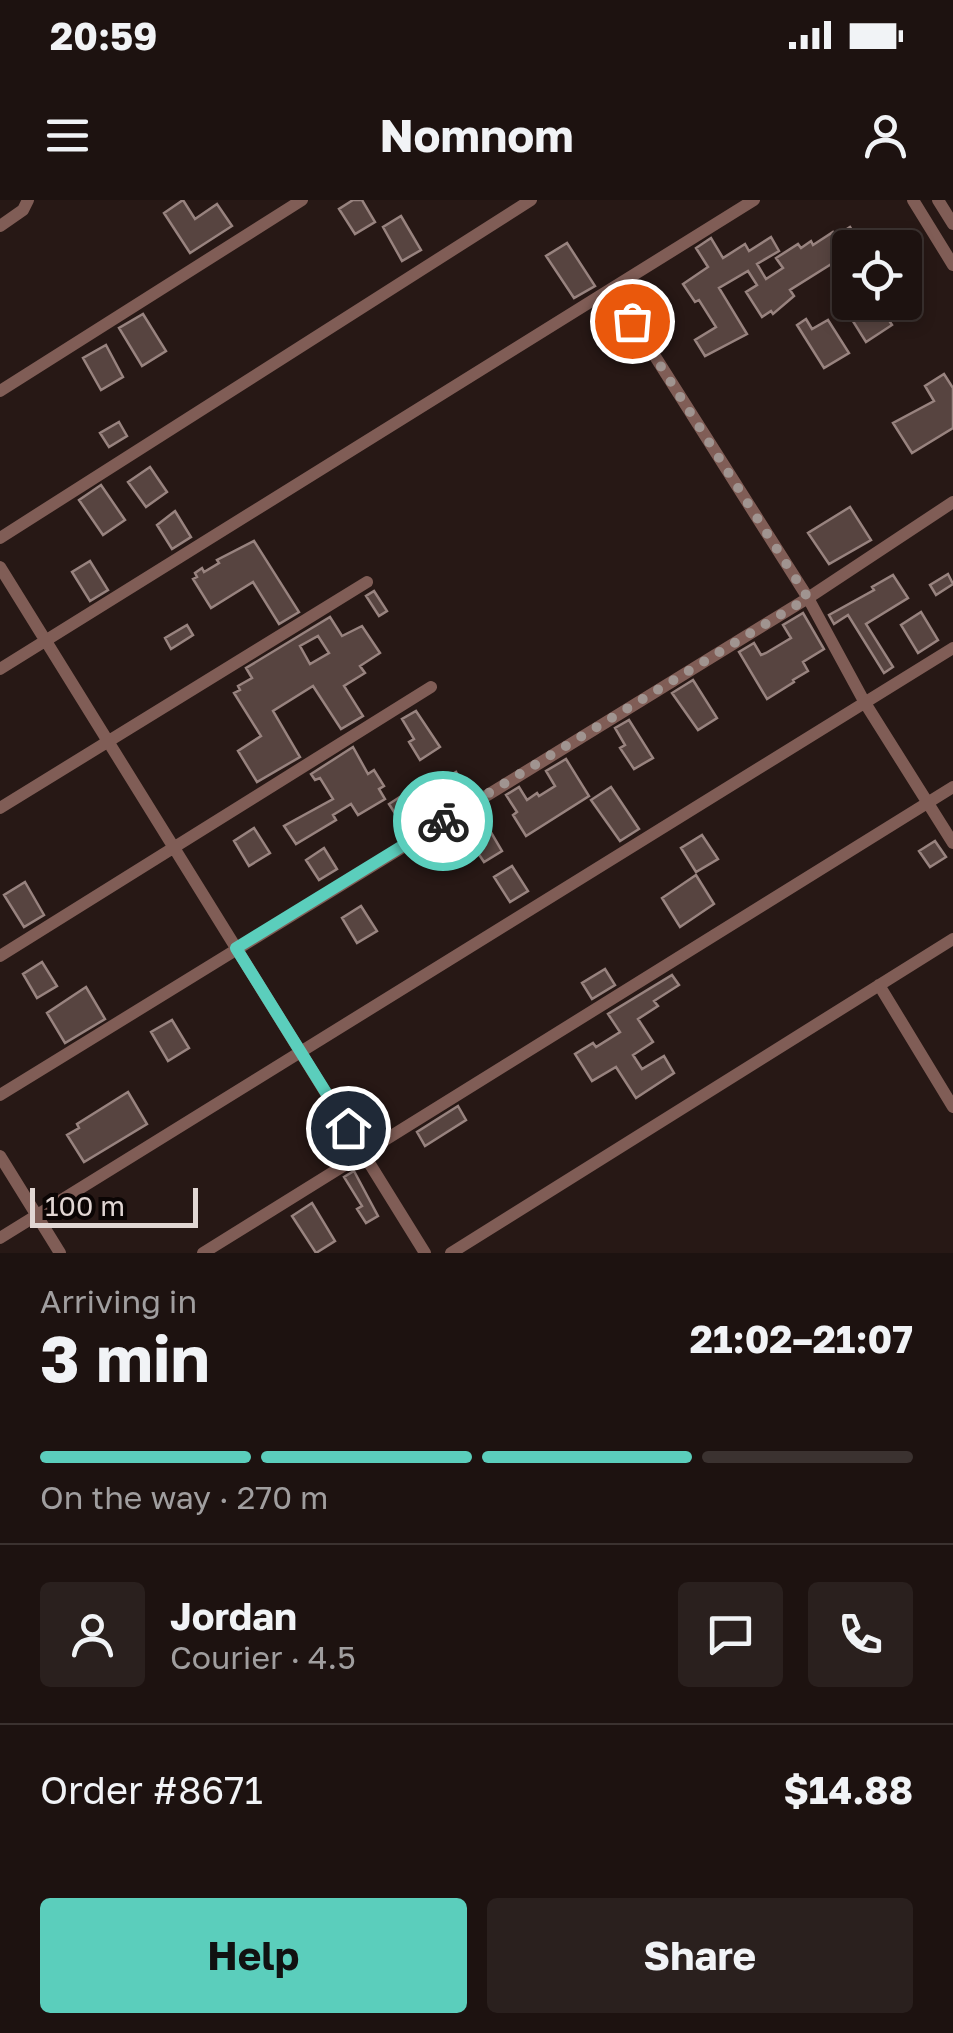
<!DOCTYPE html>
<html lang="en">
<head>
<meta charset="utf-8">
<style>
	:root { --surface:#1d1210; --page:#2a201e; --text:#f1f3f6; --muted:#a09e9f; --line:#3b3230; --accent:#5bcebc }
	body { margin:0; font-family:"Golos Text",sans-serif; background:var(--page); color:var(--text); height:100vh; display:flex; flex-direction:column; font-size:38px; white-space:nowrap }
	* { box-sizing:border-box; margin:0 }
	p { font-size:32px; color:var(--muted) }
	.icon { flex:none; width:55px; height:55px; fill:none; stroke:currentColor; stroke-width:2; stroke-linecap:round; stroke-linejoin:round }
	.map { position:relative; height:1053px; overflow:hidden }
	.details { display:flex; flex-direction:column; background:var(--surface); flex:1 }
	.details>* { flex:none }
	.tools { position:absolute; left:832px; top:30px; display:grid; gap:20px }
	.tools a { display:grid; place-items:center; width:90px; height:90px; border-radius:10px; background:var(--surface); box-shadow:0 5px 15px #0003,0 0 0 2px var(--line); font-size:50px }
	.scale { position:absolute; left:30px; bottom:25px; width:168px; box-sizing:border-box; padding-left:10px; border:5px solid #e1d6d3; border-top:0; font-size:28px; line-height:35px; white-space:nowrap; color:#e1d6d3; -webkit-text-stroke:8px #0b0504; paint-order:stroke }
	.pin { position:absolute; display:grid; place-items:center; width:85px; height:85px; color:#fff; margin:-42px; border:5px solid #fff; border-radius:50%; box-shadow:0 2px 10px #0007 }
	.courier { position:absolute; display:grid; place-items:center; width:100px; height:100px; margin:-50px; border:8px solid #5bcebc; border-radius:50%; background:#fff; color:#222; box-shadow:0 2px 12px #0007 }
	.head em { font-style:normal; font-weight:700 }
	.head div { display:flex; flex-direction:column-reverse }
	.head { display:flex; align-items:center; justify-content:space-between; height:170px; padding:0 40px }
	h1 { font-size:65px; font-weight:700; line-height:75px }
	.bar { display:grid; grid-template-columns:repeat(4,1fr); gap:15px 10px; align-content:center; height:120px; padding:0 40px }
	.bar i { height:12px; border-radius:8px; background:var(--line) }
	.bar .active { background:var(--accent) }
	.bar p { grid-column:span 4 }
	.line { display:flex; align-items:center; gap:25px; padding:0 40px; border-top:2px solid var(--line) }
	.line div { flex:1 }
	.round { display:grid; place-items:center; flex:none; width:105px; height:105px; border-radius:10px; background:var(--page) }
	.primary-button { display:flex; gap:20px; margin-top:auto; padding:20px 40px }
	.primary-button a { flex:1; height:115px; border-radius:10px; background:var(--accent); color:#111; font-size:40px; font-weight:700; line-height:115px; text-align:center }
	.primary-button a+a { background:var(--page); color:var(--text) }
	.status { display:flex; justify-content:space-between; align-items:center; height:70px; padding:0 50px; background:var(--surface); direction:ltr }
	.status svg { height:28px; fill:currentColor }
	header { display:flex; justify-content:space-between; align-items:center; height:130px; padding:0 40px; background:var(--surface); font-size:45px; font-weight:700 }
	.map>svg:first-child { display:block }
	.building { fill:#574440; stroke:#98837f; stroke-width:2.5; fill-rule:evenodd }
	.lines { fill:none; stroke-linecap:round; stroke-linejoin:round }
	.street { stroke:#805d56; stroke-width:12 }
	.done { stroke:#a09490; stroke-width:10; stroke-dasharray:0 18 }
	.route { stroke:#5bcebc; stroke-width:12 }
</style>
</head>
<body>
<div class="status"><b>20:59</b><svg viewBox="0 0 49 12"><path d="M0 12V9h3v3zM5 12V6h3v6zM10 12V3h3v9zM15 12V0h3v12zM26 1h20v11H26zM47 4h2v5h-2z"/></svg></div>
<header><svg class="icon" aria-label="menu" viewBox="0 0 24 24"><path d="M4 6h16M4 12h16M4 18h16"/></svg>Nomnom<svg class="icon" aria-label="person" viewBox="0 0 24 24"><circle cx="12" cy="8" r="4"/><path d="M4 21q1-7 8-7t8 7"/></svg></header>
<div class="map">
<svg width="953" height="1053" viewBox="0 0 953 1053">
	<rect width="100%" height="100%" fill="#271815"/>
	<path class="building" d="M183 0 195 19 217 4 232 26 190 53 164 13Z
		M353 0H362L375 22 355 34 339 9Z
		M401 16 421 50 402 61 383 27Z
		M850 27 863 48H850V62L837 70 833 63 790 90 794 96 773 114 771 111 762 117 746 92 757 85 748 71 719 88 747 134 705 156 695 140 716 127 699 100 695 102 683 84 708 67 696 48 711 38 723 58 745 44 749 51 771 37 779 51 757 64 766 79 783 68 776 58 798 44 801 48 811 41 813 45 833 32 836 36Z
		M567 43 595 86 574 98 546 56Z
		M841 102H877L892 125 866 142Z
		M143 114 166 151 142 166 119 128Z
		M806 119 812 129 828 120 849 153 824 168 797 125Z
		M106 145 123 177 101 190 83 158Z
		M944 174 953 188V228L912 253 893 223 934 201 925 186Z
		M119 222 127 236 109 247 100 233Z
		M150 267 167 292 146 307 128 282Z
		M101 285 125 320 103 335 79 300Z
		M850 307 871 340 829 364 808 333Z
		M175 311 191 337 172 349 157 325Z
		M254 341 299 412 279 424 253 382 211 408 193 379 197 377 195 373 202 368 204 372 219 363 217 360Z
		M90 361 108 390 90 401 72 372Z
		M948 374 953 384 936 395 930 385Z
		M893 375 908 398 866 424 893 467 884 473 848 415 834 424 829 415 874 390 872 387Z
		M374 391 387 411 379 416 366 396Z
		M921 412 938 440 918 453 901 425Z
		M803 413 824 449 803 462 808 471 793 480 794 482 767 499 739 452 754 443 761 455 766 453 791 438 783 425Z
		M330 417 342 436 362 426 380 453 360 466 365 473 344 486 363 516 341 529 313 486 273 511 300 557 257 582 238 551 261 536 234 493 240 490 238 486 252 478 246 468ZM318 436 329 453 310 464 300 446Z
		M187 425 193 435 171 449 165 438Z
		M693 480 717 518 698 530 672 493Z
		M416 511 440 547 420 560 409 542 414 539 402 519Z
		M629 520 653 558 634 569 620 548 625 545 615 528Z
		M353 547 368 574 374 570 384 586 379 589 385 599 358 615 351 604 333 615 336 620 296 644 284 626 333 599 320 578 315 580 311 574Z
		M566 559 589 596 526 636 513 615 517 612 506 595 519 587 527 600 537 593 539 596 555 586 546 571Z
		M456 572 468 592 452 602 439 582Z
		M611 587 639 629 620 641 591 600Z
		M409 591 425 617 405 629 389 604Z
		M254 628 270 653 249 666 234 641Z
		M489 629 502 651 484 662 470 641Z
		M702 635 718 659 696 672 681 648Z
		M935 641 946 657 930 667 919 651Z
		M324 648 337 669 319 680 306 660Z
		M512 666 528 691 510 702 494 677Z
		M696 675 714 704 680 727 662 698Z
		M25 682 44 715 24 727 4 695Z
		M361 706 377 731 357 743 342 718Z
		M42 762 57 786 37 798 23 774Z
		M605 769 615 785 592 799 582 783Z
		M672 775 679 785 654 801 658 806 638 819 653 842 633 855 642 869 664 856 674 873 636 898 616 867 592 881 575 854 593 843 596 847 620 832 608 814Z
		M86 787 105 819 65 843 47 813Z
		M172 820 189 848 168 861 151 832Z
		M128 892 147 924 84 962 67 935 79 928 77 924Z
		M458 906 466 920 425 946 417 932Z
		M354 971 378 1016 366 1023 357 1009 362 1006 344 977Z
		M312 1003 335 1041 316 1053 292 1016Z"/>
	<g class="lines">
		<path class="street" d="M913 0 953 65
			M938 0 953 24
			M0 26 23 10 28 0
			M613 90 808 398 865 503 953 643
			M0 191 302 0
			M0 338 531 0
			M0 367 425 1053
			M0 469 754 0
			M0 608 367 382
			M0 756 431 487
			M879 785 953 907
			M0 895 808 398 953 302
			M0 956 60 1053
			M0 1038 953 448
			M203 1053 953 587
			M451 1053 953 739"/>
	</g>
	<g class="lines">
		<path class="done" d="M443 621 808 398 632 121"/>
		<path class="route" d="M348 928 236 748 443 621"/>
	</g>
</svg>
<div class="tools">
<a><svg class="icon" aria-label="locate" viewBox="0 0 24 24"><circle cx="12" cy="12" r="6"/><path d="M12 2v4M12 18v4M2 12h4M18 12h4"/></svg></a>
</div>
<div class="scale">100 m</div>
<div class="pin" style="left:632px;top:121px;background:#ea580c"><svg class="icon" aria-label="bag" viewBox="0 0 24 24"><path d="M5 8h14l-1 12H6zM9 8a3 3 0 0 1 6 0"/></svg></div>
<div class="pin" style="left:348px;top:928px;background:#1f2937"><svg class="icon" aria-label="home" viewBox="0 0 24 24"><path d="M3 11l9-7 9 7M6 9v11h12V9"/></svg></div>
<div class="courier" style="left:443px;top:621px"><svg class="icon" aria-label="bike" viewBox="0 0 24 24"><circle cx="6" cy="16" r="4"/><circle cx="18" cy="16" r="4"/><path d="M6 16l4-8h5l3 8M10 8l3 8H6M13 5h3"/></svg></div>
</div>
<section class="details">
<div class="head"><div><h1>3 min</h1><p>Arriving in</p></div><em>21:02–21:07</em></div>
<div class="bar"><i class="active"></i><i class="active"></i><i class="active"></i><i></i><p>On the way · 270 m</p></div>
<div class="line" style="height:180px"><a class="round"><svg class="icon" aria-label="person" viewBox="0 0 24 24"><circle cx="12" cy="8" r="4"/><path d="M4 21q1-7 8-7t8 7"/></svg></a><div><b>Jordan</b><p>Courier · 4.5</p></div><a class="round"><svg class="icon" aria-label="chat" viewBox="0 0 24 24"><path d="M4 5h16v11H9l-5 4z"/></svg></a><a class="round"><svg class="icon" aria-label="phone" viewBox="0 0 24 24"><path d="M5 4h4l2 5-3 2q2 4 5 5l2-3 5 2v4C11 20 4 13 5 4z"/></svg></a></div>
<div class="line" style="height:130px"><div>Order #8671</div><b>$14.88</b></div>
<div class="primary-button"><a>Help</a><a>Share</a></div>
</section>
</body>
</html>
